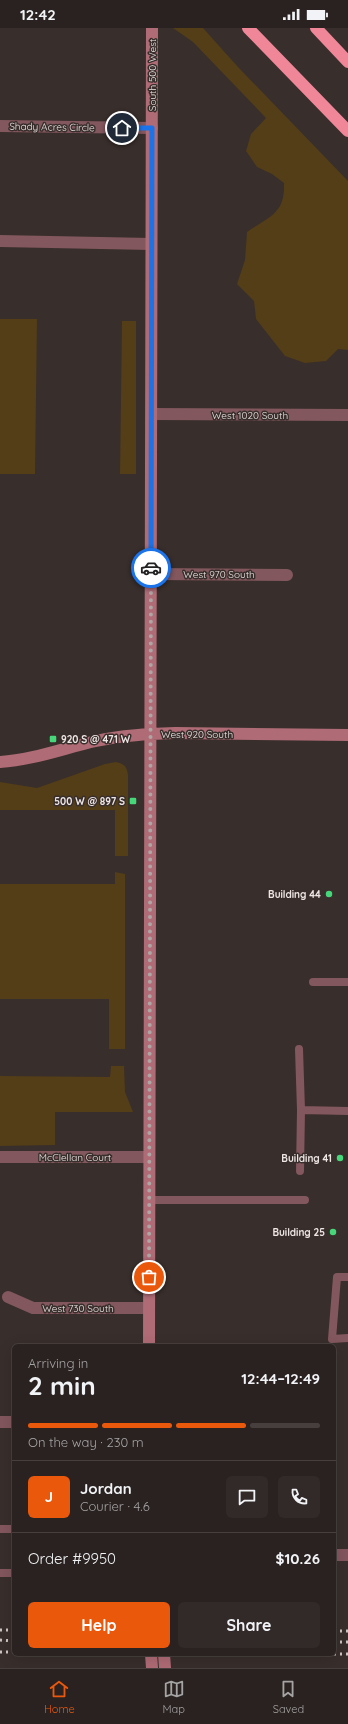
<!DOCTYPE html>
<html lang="en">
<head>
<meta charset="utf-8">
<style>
	:root { --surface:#2a2220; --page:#322a29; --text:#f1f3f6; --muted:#a5a4a5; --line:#463f3e; --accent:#ea580c }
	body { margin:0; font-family:Quicksand,sans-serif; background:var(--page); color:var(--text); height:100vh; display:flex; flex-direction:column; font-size:15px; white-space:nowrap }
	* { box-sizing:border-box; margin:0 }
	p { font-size:13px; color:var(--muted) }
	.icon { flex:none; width:22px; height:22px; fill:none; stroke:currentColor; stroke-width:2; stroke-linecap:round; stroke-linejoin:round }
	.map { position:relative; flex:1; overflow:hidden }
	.details { position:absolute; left:12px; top:1316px; width:324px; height:312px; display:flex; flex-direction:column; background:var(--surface); border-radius:6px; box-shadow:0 4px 16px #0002,0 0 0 1px var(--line) }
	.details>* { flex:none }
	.pin { position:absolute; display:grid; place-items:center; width:34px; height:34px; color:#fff; margin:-17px; border:2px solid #fff; border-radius:50%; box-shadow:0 1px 4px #0007 }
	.courier { position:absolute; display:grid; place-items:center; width:40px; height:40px; margin:-20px; border:3px solid #1a73e8; border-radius:50%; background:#fff; color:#222; box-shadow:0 1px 5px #0007 }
	.overview em { font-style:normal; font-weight:700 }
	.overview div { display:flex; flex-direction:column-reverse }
	.overview { display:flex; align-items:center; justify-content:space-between; height:68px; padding:0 16px }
	h1 { font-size:26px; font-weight:700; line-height:30px }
	.bar { display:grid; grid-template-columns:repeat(4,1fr); gap:6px 4px; align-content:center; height:48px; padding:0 16px }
	.bar i { height:5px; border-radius:3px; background:var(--line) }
	.bar .on { background:var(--accent) }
	.bar p { grid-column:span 4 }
	.line { display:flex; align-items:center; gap:10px; padding:0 16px; border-top:1px solid var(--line) }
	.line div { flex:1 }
	.round { display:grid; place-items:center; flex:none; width:42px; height:42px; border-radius:6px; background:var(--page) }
	.primary-button { display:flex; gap:8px; margin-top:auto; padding:8px 16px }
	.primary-button a { flex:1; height:46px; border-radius:6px; background:var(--accent); color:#fff; font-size:16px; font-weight:700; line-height:46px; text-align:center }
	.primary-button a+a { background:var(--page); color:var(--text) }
	.status { display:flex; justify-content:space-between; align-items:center; height:28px; padding:0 20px; background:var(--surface); direction:ltr }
	.status svg { height:11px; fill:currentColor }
	.tab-bar { display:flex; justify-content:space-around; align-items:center; height:56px; border-top:1px solid var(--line); background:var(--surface); font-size:11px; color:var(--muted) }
	.tab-bar a { display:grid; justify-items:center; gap:2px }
	.tab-bar .on { color:var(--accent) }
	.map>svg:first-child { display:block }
	.green { fill:#533e18 }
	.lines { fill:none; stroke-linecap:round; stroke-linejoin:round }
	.lane { stroke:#82575d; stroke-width:8 }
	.street { stroke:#82575d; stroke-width:12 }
	.secondary { stroke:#af6b76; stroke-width:12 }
	.highway { stroke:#f08799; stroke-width:12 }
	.rail { stroke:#cdc5c3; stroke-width:3; stroke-dasharray:2 4; stroke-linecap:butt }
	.done { stroke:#aea6a4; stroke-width:4; stroke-dasharray:0 7.2 }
	.route { stroke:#1a73e8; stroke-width:5 }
	.poi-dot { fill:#45d77a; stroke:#382e2b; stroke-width:1.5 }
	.labels { text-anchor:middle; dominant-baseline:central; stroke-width:3; stroke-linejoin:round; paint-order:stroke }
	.street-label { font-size:10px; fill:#eee7e5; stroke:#382e2b }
	.poi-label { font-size:10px; font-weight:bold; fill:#eee7e5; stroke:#382e2b; text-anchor:end }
</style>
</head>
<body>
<div class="status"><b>12:42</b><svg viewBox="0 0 49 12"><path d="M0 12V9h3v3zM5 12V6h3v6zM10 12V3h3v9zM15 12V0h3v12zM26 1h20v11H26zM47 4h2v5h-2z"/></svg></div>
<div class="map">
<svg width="348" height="1640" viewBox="0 0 348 1640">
	<rect width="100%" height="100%" fill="#382e2b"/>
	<path class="green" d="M173 0H203L238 39 348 153V322L338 321 326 333 305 335 285 328 256 291 254 273 237 256 245 232 247 204C270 188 285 186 284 155L272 146 257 139 246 123 251 106 266 90 193 14Z
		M0 291H37L35 446H0Z
		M122 293H136V446H120Z
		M116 734C125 736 127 739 128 747V828H115V782H0V754L37 760 105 736Z
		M115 844 125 846V1021H109V971H0V856H115Z
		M111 1038H124L125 1064 133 1084H55V1117L0 1118V1048L110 1049Z"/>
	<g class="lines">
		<path class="lane" d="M313 954H348
			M299 1021 301 1082
			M300 1143 301 1082 348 1083
			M150 1172H305
			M348 1249H337L332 1311 348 1310
			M0 1501H14
			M0 1545H14"/>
		<path class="street" d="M0 98 152 100
			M0 213 151 216
			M152 386 348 387
			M151 546 287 547
			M0 1129H149
			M8 1269 33 1280H149
			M0 1394H14
			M334 1527H348"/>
		<path class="secondary" d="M0 734C33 732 64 720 96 713 122 707 150 706 176 705L348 707
			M149 1318 152 0
			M151 1626 152 1640
			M164 1626 165 1640"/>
		<path class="highway" d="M248 0 348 103
			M316 0 348 34"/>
		<path class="rail" d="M0 1602H14
			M334 1603H348
			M0 1612 14 1613
			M334 1614H348
			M0 1624H14
			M334 1626H348"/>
	</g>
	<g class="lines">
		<path class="done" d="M149 1249 151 540"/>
		<path class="route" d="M122 100H152L151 540"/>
	</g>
	<g class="poi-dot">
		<rect x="49" y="707" width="8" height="8" rx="2"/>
		<rect x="129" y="769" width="8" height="8" rx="2"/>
		<circle cx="329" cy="866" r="4"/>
		<circle cx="340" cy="1130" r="4"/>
		<circle cx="333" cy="1204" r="4"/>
	</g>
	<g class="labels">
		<g class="street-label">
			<text transform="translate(152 47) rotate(-90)">South 500 West</text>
			<text transform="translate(52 99) rotate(1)">Shady Acres Circle</text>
			<text x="250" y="387">West 1020 South</text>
			<text x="219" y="546">West 970 South</text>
			<text x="197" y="706">West 920 South</text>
			<text x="75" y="1129">McClellan Court</text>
			<text x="78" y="1280">West 730 South</text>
		</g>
		<g class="poi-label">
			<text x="61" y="711" text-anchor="start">920 S @ 471 W</text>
			<text x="125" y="773">500 W @ 897 S</text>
			<text x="321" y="866">Building 44</text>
			<text x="332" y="1130">Building 41</text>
			<text x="325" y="1204">Building 25</text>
		</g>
	</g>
</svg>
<div class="pin" style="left:149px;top:1249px;background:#ea580c"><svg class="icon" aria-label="bag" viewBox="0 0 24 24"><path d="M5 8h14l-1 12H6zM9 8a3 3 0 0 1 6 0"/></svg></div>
<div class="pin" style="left:122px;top:100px;background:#1f2937"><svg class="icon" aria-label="home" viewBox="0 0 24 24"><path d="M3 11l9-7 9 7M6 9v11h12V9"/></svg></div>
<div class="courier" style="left:151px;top:540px"><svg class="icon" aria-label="car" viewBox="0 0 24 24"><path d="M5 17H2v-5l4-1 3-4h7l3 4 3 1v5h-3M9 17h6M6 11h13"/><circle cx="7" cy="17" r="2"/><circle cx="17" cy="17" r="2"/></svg></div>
<section class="details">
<div class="overview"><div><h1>2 min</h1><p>Arriving in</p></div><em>12:44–12:49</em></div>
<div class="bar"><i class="on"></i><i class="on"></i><i class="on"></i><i></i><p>On the way · 230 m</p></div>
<div class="line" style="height:72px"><b class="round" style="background:var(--accent);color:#fff">J</b><div><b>Jordan</b><p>Courier · 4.6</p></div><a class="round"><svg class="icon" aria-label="chat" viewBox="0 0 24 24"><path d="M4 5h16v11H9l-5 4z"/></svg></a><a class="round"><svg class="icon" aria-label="phone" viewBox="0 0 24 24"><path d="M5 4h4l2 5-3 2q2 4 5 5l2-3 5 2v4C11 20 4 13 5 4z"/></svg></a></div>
<div class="line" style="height:52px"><div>Order #9950</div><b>$10.26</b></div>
<div class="primary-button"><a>Help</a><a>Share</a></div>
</section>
</div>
<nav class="tab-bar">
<a class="on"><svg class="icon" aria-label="home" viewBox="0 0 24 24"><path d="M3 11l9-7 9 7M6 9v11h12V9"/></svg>Home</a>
<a><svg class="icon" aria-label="map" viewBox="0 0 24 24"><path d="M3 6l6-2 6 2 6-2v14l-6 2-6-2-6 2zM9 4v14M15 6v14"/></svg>Map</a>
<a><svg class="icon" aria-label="saved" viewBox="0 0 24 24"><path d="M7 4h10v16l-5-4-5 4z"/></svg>Saved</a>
</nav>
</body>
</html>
